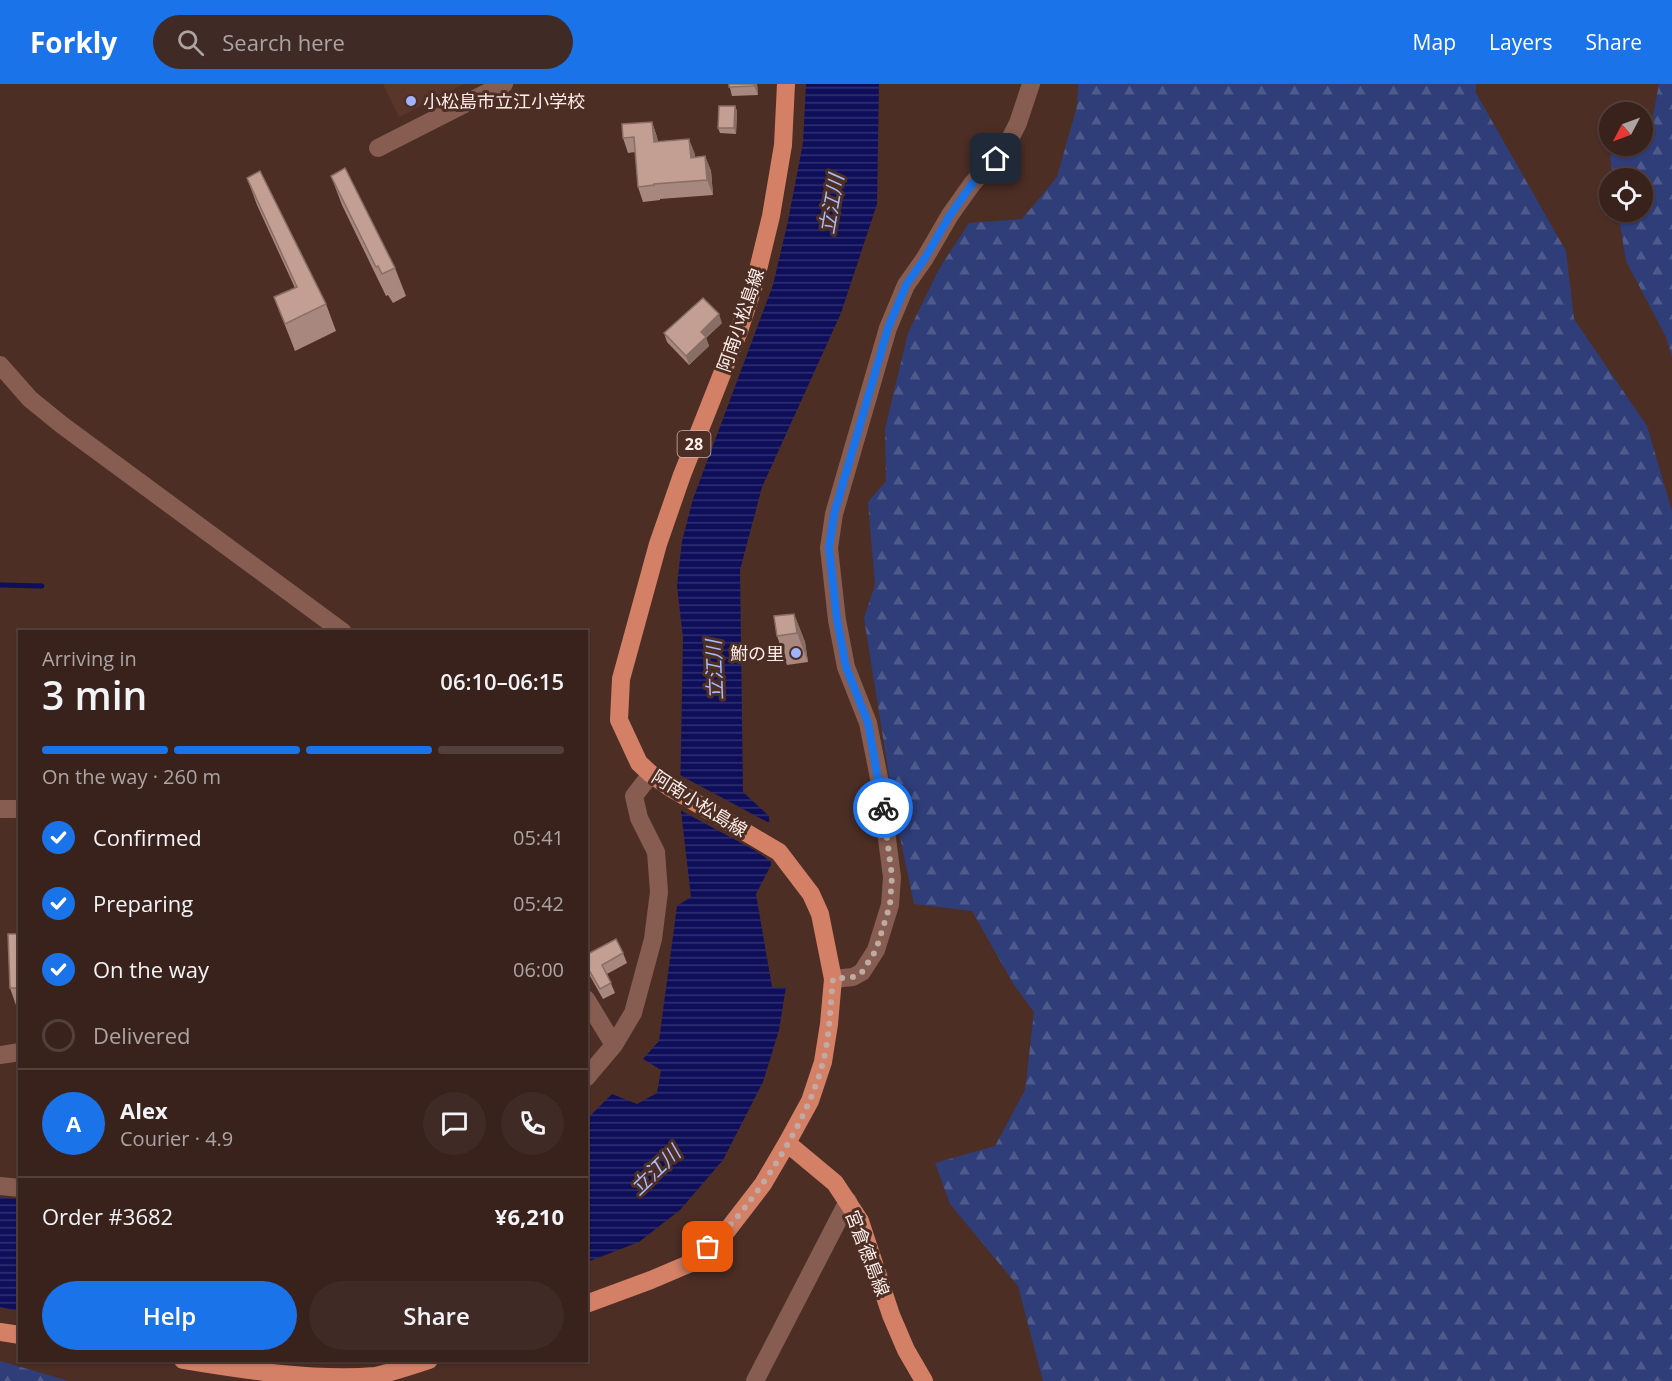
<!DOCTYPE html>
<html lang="en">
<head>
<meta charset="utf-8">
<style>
	:root { --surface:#39221c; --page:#402a25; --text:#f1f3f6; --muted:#aba4a3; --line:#533f3b; --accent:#1a73e8 }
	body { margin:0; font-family:"Open Sans","Noto Sans JP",sans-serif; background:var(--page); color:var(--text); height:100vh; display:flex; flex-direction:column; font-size:22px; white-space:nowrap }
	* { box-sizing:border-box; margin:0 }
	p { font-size:20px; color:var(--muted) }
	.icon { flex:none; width:33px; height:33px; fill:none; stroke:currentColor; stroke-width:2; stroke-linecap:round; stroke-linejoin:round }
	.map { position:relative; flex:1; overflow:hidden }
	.drawer { position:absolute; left:18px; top:546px; width:570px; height:732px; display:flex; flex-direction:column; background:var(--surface); border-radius:0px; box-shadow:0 2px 4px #0004,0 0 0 2px var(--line) }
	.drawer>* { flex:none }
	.needle { width:39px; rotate:229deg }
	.fabs { position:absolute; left:1599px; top:18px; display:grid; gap:12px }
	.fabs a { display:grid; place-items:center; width:54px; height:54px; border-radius:50%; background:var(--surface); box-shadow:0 2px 4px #0004,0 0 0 2px var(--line); font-size:30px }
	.pin { position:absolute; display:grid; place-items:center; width:51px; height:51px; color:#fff; margin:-26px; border-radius:12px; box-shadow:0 3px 9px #0006 }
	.courier { position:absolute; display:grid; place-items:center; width:60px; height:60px; margin:-30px; border:4px solid #1a73e8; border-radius:50%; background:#fff; color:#222; box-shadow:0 2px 8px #0007 }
	.head em { font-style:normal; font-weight:600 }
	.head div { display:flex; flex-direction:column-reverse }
	.head { display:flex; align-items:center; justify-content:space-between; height:102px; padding:0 24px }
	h1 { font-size:39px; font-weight:600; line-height:45px }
	.bar { display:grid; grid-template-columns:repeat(4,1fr); gap:9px 6px; align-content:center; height:72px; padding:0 24px }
	.bar i { height:8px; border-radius:4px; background:var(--line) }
	.bar .active { background:var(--accent) }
	.bar p { grid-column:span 4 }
	.line { display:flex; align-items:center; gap:15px; padding:0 24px; border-top:2px solid var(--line) }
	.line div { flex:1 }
	.round { display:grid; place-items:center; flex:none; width:63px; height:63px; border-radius:32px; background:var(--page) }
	ol { padding:0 24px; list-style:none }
	li { display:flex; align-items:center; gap:18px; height:66px }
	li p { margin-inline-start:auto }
	li .icon { padding:6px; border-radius:50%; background:var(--accent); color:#fff; stroke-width:4 }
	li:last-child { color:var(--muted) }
	li i { width:33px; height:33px; border:3px solid var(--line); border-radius:50% }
	.primary-button { display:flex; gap:12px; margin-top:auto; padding:12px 24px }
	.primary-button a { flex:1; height:69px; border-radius:36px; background:var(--accent); color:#fff; font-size:24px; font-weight:600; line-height:69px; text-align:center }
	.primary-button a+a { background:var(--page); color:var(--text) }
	header { display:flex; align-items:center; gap:36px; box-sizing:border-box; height:84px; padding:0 30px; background:var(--accent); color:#fff }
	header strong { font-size:28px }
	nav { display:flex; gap:33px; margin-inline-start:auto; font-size:21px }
	.search { width:420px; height:54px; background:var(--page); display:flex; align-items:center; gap:15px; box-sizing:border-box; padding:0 21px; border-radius:33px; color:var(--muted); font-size:22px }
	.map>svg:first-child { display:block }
	.built { fill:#5a352a }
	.forest { fill:url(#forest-firs) }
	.water { fill:url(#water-rules) }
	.pier { fill:#4c2e25 }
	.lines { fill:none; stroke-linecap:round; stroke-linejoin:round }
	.stream { stroke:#0e0e5a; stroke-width:5 }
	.minor { stroke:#865d50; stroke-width:18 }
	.major { stroke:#d38066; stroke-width:18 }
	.wall { fill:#a8887e }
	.shaded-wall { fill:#886f66 }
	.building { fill:#c39e92; stroke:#886f66; stroke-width:1.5 }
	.done { stroke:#c0aba4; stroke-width:6; stroke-dasharray:0 10.8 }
	.route { stroke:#1a73e8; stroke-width:8 }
	.poi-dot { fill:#9eb4fd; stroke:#4c2e25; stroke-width:2 }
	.labels { text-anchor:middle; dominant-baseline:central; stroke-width:6; stroke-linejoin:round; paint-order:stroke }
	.shield { fill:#4c2e25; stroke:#c9b4ae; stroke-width:1.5 }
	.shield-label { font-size:16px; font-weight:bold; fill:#feeee9 }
	.poi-label { font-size:18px; fill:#feeee9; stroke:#4c2e25; text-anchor:start }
	.street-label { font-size:18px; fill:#feeee9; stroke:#4c2e25 }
	.water-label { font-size:20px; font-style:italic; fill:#a8bcfd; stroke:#4c2e25 }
</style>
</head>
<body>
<header>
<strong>Forkly</strong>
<div class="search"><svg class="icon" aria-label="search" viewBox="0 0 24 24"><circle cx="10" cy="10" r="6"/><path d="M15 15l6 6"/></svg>Search here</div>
<nav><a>Map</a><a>Layers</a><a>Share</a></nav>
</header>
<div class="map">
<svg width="1672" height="1297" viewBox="0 0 1672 1297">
	<defs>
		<pattern id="forest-firs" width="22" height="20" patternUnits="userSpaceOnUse" patternTransform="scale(1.5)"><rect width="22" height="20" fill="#2f3d79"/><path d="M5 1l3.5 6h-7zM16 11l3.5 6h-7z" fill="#4e598c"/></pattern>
		<pattern id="water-rules" width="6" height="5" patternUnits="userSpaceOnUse" patternTransform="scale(1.5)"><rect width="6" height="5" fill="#0e0e5a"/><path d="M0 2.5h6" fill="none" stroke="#323172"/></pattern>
	</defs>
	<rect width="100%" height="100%" fill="#4c2e25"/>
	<path class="built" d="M383 0H464L399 33Z"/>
	<path class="forest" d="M1078 0H1476V9L1566 167 1574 235 1647 342 1672 427V1297H1043L1018 1202 950 1120 935 1079 995 1062 1025 1006 1034 928 1014 901 972 827 914 820 895 729 864 534 875 501 868 418 886 397 885 345 908 249 939 185 969 139 1022 135 1057 93 1077 22Z
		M1659 0H1672V273L1666 253 1626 177 1618 128H1642V94H1613L1610 71 1648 58Z
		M0 1277 69 1297H0Z"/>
	<path class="water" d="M806 0H879L877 120 841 229 762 403 740 486 743 708 769 732 771 781 756 810 772 903H786L779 946 763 998 723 1076 680 1126 639 1158 587 1178 586 1036 612 1010 637 1020 657 1009 661 986 643 975 659 957 677 822 691 813 680 718 683 554 677 502 682 457 693 415 773 201 788 137 803 59Z
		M0 1113 19 1115V1227L0 1223Z"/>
	<path class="pier" d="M678 690 773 741 774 780 756 767 678 725Z"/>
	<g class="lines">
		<path class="stream" d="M0 501 42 502"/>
		<path class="minor" d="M378 64 504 0
			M0 281 30 315 62 341 343 548
			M0 725H20
			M833 895 853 893 862 888 876 866 890 821 892 793 879 694 868 639 846 583 837 536 829 464 834 430 888 244 906 201 925 174 950 131 972 100 1008 59 1018 39 1031 0
			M586 915 614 961
			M0 971 20 968
			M586 994 614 961 633 929 653 855 659 808 656 768 639 734 634 712 651 690
			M0 1102 20 1104
			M755 1297 848 1117"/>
		<path class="major" d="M787 1059 835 1099 860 1137 891 1231 906 1266 924 1297
			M586 1220 651 1196 691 1179 726 1148 763 1100 787 1059 810 1017 823 978 829 940 833 895 820 830 811 810 779 768 669 703 651 690 639 679 619 636 621 595 658 460 682 391 739 247 755 198 771 132 783 61 786 0
			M0 1248 20 1251
			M183 1276C242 1286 316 1297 375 1292 393 1288 411 1282 429 1276"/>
	</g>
	<path class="wall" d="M729 0H757L758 11 732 12Z
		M735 22 737 27 736 50 720 49 718 44Z
		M652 38 657 53 658 58 695 70V73L705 72 711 87 713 111 660 115V116L643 118 638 103 635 68 628 69 623 54Z
		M331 92 395 184 406 212 393 219 388 211 386 212 342 121Z
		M247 94 326 220 336 247 295 267 274 213 295 204 257 121Z
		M722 239 706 254 709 262 689 281 667 258 664 249Z
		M794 530 805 558 808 578 787 581 777 552Z
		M20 850V924H17L10 904Z
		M623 869 627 879 607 890 615 909 603 915 586 885V871Z"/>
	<path class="shaded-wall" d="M754 0H757L758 11 754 2Z
		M735 22 737 27 736 50 734 44Z
		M652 38 657 53 659 73 654 58Z
		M689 55 695 70 696 88 691 74Z
		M705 72 711 87 713 111 707 96Z
		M719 230 722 239 706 254 709 262 689 281 686 272 701 248Z
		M794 530 805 558 808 578 797 549Z"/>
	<path class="building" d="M729 0H754V2L729 3Z
		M719 22H735L734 44H718Z
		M652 38 654 58 689 55 691 74 705 72 707 96 654 100V101L638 103 634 53 623 54 622 40Z
		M345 84 395 184 382 190 378 182 376 183 331 92Z
		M260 87 326 220 285 240 274 213 297 203 247 94Z
		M703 214 719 230 701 248 706 253 686 272 664 249Z
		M794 530 797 549 777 552 774 532Z
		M8 850H20V904H10Z
		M616 855 623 869 602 881 611 899 600 905 586 881V871Z"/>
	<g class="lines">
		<path class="done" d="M708 1163C753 1124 809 1036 823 978 830 951 830 923 833 895L853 893 862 888 876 866 890 821 892 792 883 724"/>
		<path class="route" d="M883 724 868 639 846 583 837 536 829 464 834 430 888 244 906 201 925 174 950 131 972 100 996 75"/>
	</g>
	<g class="poi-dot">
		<circle cx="411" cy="17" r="6"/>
		<circle cx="796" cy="569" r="6"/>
	</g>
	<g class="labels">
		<rect class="shield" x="677.5" y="347" width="33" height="26" rx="4.5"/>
		<g class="shield-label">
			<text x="694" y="360">28</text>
		</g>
		<g class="poi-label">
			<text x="423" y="17">小松島市立江小学校</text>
			<text x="784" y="569" text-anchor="end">鮒の里</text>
		</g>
		<g class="street-label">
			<text transform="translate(740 236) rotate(-71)">阿南小松島線</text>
			<text transform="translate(700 719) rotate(32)">阿南小松島線</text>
			<text transform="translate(868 1169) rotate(69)">宮倉徳島線</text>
		</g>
		<g class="water-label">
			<text transform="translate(831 120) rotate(-80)">立江川</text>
			<text transform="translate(714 586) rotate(-92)">立江川</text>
			<text transform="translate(655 1086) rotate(-44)">立江川</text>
		</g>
	</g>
</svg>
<div class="fabs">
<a><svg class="needle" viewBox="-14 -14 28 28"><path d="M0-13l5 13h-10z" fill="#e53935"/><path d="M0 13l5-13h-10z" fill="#aba4a3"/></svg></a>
<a><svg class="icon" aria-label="locate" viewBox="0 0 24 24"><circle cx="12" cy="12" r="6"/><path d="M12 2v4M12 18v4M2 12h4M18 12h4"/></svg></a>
</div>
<div class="pin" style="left:708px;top:1163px;background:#ea580c"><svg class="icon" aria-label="bag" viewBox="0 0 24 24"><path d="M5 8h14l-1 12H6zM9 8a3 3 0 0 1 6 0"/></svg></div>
<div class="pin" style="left:996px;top:75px;background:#1f2937"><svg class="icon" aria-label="home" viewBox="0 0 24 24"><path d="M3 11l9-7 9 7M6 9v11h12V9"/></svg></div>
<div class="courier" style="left:883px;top:724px"><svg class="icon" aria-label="bike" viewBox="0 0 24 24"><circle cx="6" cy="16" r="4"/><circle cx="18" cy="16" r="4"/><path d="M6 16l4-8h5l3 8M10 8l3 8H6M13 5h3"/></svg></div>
<section class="drawer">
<div class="head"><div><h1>3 min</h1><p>Arriving in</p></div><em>06:10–06:15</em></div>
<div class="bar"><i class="active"></i><i class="active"></i><i class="active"></i><i></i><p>On the way · 260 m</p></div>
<ol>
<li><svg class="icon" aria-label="check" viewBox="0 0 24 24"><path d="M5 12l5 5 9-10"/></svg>Confirmed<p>05:41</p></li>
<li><svg class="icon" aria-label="check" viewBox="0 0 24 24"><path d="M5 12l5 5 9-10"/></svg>Preparing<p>05:42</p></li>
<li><svg class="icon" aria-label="check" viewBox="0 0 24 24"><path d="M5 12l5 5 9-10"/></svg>On the way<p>06:00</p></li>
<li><i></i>Delivered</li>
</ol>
<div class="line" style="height:108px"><b class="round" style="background:var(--accent);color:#fff">A</b><div><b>Alex</b><p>Courier · 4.9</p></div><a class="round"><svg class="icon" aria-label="chat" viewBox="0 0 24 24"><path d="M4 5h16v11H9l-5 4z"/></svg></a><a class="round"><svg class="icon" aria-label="phone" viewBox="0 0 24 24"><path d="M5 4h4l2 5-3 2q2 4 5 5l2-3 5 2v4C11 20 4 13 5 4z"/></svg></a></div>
<div class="line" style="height:78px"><div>Order #3682</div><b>¥6,210</b></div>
<div class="primary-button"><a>Help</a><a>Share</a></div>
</section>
</div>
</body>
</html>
